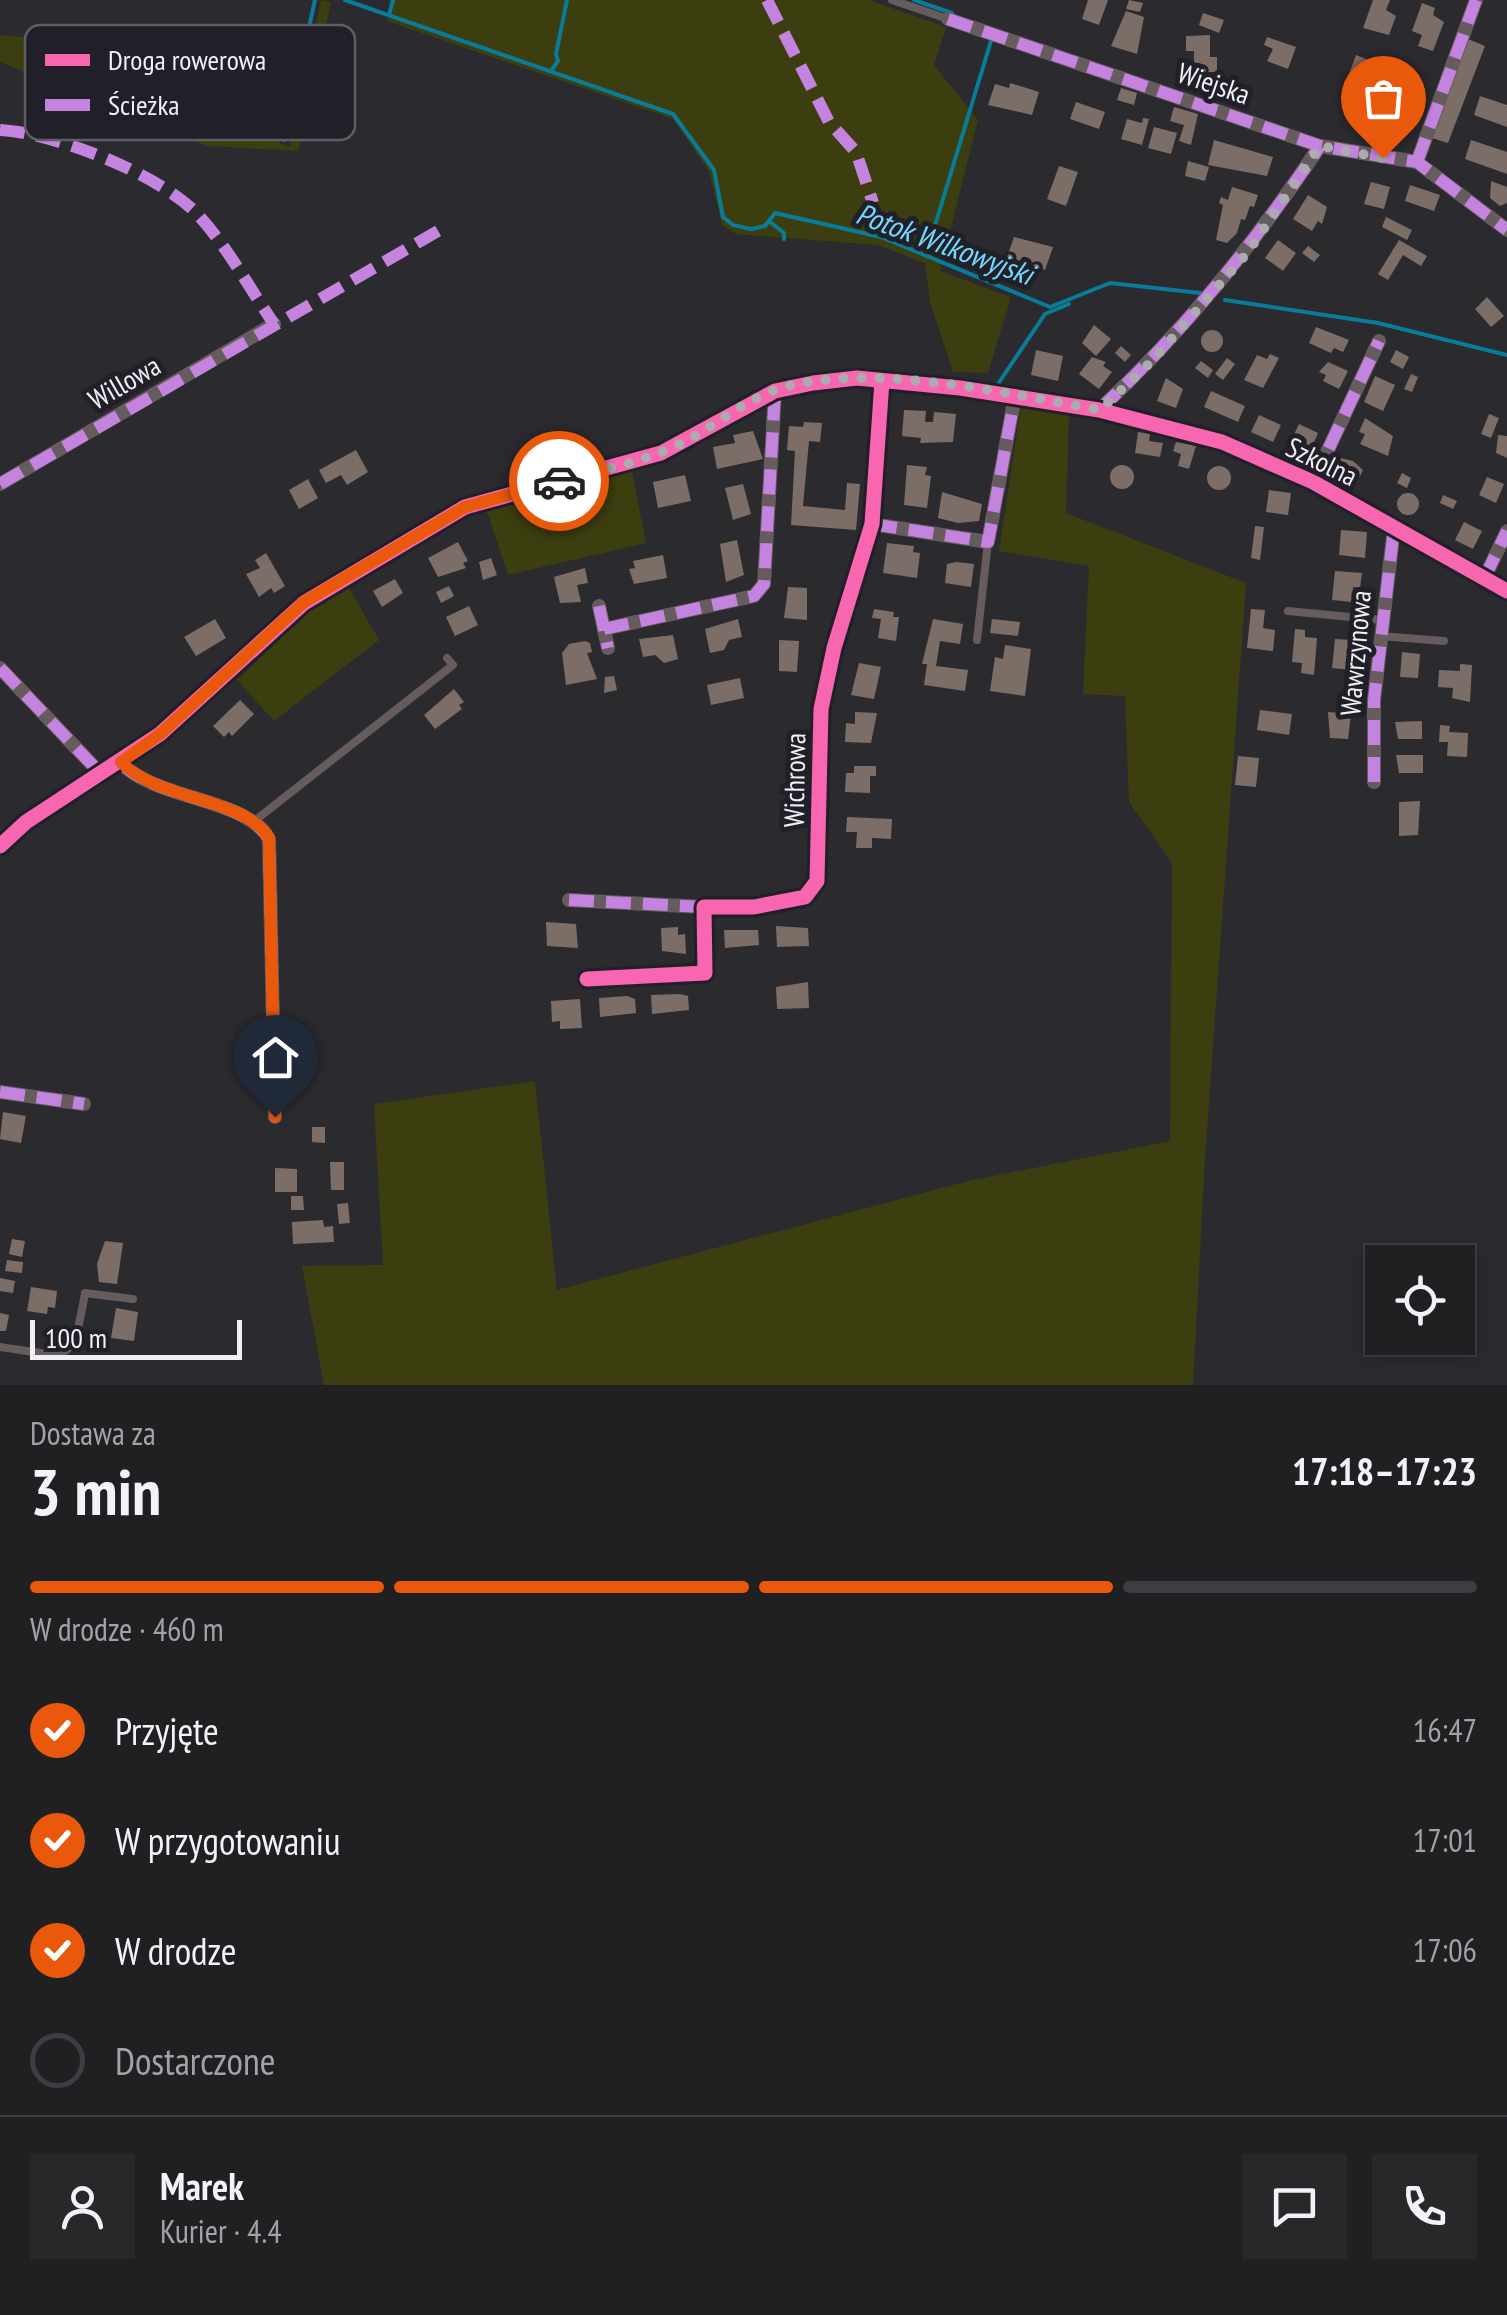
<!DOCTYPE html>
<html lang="pl">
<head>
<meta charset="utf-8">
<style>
	:root { --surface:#202023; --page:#28282b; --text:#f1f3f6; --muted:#a2a3a6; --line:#3d3e41; --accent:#ea580c }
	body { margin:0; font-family:"PT Sans Narrow",sans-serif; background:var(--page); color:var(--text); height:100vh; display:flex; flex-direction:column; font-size:38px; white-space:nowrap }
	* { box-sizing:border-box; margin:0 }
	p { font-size:32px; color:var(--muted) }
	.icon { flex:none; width:55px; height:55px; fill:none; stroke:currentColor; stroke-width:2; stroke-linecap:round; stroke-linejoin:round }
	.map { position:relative; height:1385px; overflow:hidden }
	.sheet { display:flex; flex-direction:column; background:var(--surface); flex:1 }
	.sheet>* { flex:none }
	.fabs { position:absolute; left:1365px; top:1245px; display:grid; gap:20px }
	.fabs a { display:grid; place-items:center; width:110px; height:110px; border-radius:0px; background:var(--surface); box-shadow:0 5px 15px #0003,0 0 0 2px var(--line); font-size:50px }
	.scale { position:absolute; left:30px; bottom:25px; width:212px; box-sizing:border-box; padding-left:10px; border:5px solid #f1f0f6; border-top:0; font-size:28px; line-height:35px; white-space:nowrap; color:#f1f0f6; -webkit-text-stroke:8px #211f27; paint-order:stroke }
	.pin { position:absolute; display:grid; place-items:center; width:85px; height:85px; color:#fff; margin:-102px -42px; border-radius:50% 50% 50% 0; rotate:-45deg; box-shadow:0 0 10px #0007 }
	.pin .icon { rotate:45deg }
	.courier { position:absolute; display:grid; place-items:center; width:100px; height:100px; margin:-50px; border:8px solid #ea580c; border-radius:50%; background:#fff; color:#222; box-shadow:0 2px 12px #0007 }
	.head em { font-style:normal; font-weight:600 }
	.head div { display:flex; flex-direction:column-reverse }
	.head { display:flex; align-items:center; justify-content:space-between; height:170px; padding:0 30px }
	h1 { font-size:65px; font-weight:600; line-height:75px }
	.bar { display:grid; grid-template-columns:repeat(4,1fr); gap:15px 10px; align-content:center; height:120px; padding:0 30px }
	.bar i { height:12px; border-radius:8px; background:var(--line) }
	.bar .selected { background:var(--accent) }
	.bar p { grid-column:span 4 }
	.line { display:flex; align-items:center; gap:25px; padding:0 30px; border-top:2px solid var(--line) }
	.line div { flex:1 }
	.round { display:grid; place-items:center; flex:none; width:105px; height:105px; border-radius:0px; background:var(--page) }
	ol { padding:0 30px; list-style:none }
	li { display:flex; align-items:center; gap:30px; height:110px }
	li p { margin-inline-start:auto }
	li .icon { padding:10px; border-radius:50%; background:var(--accent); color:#fff; stroke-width:4 }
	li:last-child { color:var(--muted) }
	li i { width:55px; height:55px; border:5px solid var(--line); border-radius:50% }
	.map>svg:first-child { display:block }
	.green { fill:#3d3e10 }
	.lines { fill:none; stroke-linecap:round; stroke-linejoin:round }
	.stream { stroke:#087c99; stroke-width:4 }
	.building { fill:#7c6e67 }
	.service { stroke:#665c5e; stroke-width:8 }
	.minor { stroke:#665c5e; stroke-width:14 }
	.quiet { stroke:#c483df; stroke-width:12; stroke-dasharray:25 12; stroke-linecap:butt }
	.cycleway-casing { stroke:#211f27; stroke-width:21 }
	.cycleway { stroke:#f766af; stroke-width:15 }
	.done { stroke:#acabb0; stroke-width:10; stroke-dasharray:0 18 }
	.route { stroke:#ea580c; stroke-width:12 }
	.labels { text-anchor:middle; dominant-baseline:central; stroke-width:10; stroke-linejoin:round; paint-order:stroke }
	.street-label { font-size:28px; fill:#f1f0f6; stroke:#211f27 }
	.water-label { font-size:30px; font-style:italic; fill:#71d9fc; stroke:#211f27 }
	.key { fill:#211f27; stroke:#5f5e65; stroke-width:2.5 }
	.key-label { font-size:28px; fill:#f1f0f6 }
</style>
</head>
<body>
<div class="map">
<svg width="1507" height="1385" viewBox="0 0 1507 1385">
	<rect width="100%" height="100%" fill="#2b2a2f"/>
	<path class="green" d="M321 0 331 2 298 151 207 146 0 62V35L67 41 285 122 280 144 290 147Z
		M392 0H869L946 27 934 65 978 120 940 271 1011 297 988 373 953 372 930 302 925 263 877 245 736 234 722 225 709 171 673 119 387 21Z
		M1021 406 1069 413 1066 513 1246 583 1205 1159 1193 1385H324L302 1266 383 1265 374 1104 535 1081 557 1290 968 1181 1170 1141 1172 863 1129 802 1125 696 1083 694 1089 566 999 551Z
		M631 467 646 543 508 575 486 508Z
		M346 583 379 640 274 721 237 680 309 611Z"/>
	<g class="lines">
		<path class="stream" d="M345 0 673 114 714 170 723 217 733 225 751 229 765 226 775 213 881 237 1050 307 1110 283 1200 293
			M914 0 952 13
			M389 15 393 0
			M551 71 558 61 556 54 567 0
			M284 140 315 0
			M769 221 784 233V239
			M926 255 991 41
			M1225 300 1378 323 1507 355
			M998 384 1045 314 1069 304"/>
	</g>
	<path class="building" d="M1088 0H1108L1099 25 1082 19Z
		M1129 0 1143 3 1140 12 1126 9Z
		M1373 0H1390L1386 10 1396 16 1389 35 1363 28Z
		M1422 3 1435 8 1433 15 1444 22 1433 51 1418 46 1422 35 1412 31Z
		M1126 11 1144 17 1137 54 1111 46Z
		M1203 13 1224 20 1219 33 1199 25Z
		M1210 35V57H1217V72H1194V51H1186V36Z
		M1267 37 1296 47 1288 69 1267 61 1273 49 1264 45Z
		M1468 39 1485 46 1448 143 1432 138Z
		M1356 55 1379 64 1365 86 1347 79Z
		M1403 73 1417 79 1410 108 1406 107 1402 115 1384 108Z
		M1010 83 1039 92 1032 115 988 105 995 84 1009 88Z
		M1121 88 1137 93 1134 105 1117 100Z
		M1480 96 1507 105V127L1474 115Z
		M1351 101 1372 109 1366 125 1345 117Z
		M1076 102 1105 112 1099 129 1070 119Z
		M1174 107 1198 114 1191 145 1179 141 1184 125 1170 121Z
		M1143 118 1149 119 1142 145 1121 139 1127 119 1142 123Z
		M1154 127 1177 133 1171 154 1148 148Z
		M1214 140 1273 157 1267 176 1208 165Z
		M1471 140 1507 152V174L1465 159Z
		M1188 161 1209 167 1205 181 1185 176Z
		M1059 166 1078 172 1066 206 1047 199Z
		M1491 181 1507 187V203L1500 206 1490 198Z
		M1371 182 1390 187 1384 209 1364 204Z
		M1410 185 1440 195 1434 211 1405 201Z
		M1232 187 1258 195 1254 207 1250 206 1245 220 1241 219 1237 233 1227 243 1216 240 1223 205 1219 203 1221 197 1228 200Z
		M1308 195 1327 207 1322 224 1318 221 1312 231 1293 219Z
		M1386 217 1412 230 1407 240 1382 227Z
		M1014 237 1053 247 1045 270 1007 257Z
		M1278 240 1296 253 1283 271 1265 258Z
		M1399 240 1427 256 1421 266 1403 255 1388 280 1378 274Z
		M1308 246 1320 255 1314 262 1302 253Z
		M990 257 1010 263 1005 279 985 273Z
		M1487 297 1504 316 1491 327 1475 309Z
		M1094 325 1111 339 1096 356 1082 343Z
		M1316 327 1349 340 1343 352 1334 348 1331 353 1309 343Z
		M1201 341a11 11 0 1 1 22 0a11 11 0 1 1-22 0Z
		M1121 346 1131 355 1125 362 1115 353Z
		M1036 350 1063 356 1058 381 1031 375Z
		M1396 350 1409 357 1403 369 1390 362Z
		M1270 354 1279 358 1263 388 1244 380 1257 355 1267 359Z
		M1092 357 1106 362 1103 366 1112 372 1099 389 1079 374Z
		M1227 358 1235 364 1223 380 1215 374Z
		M1201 361 1213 370 1208 378 1195 368Z
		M1328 362 1348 371 1339 389 1323 381 1326 375 1319 372Z
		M1411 374 1418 377 1412 392 1404 389Z
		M1375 376 1395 385 1383 411 1364 402Z
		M1166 378 1183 389 1176 408 1157 401Z
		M1211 391 1245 406 1238 422 1204 407Z
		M904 410 926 411 925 422H933L934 412 956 414 953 442 920 443 921 438 902 436Z
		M1489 414 1499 418 1491 438 1481 434Z
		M1259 415 1281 425 1273 442 1251 432Z
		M1365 418 1393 436 1388 456 1360 444 1365 434 1359 432Z
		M804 422 822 423 820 442 809 441 803 506 845 510 847 483 860 484 856 530 791 525 795 451 787 450 789 426 803 427Z
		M1299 424 1318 433 1309 454 1289 445Z
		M753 431 763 459 717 469 713 447 735 443 733 435Z
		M1138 432 1150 434 1149 441 1163 443 1160 457 1135 453Z
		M1498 435 1507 436V458L1496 453Z
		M1176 442 1196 446 1189 469 1178 466 1181 454 1173 451Z
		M356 450 368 472 347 485 341 475 326 483 319 470Z
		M1336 457 1353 461 1363 470 1356 484 1328 475Z
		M1110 477a12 12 0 1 1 24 0a12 12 0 1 1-24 0Z
		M907 465 927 467 925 475 931 476 927 508 904 505Z
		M1207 478a12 12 0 1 1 24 0a12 12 0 1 1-24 0Z
		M1402 473 1411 478 1407 488 1397 483Z
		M685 475 691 501 658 508 653 482Z
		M1487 477 1504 484 1496 503 1479 495Z
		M308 479 318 498 299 509 289 490Z
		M743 484 751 514 733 520 725 488Z
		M1269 490 1291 493 1288 515 1266 512Z
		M942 492 982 504 979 521 958 523 938 518Z
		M1397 504a11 11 0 1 1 22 0a11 11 0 1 1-22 0Z
		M1443 495 1457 501 1453 509 1440 503Z
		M1464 522 1482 531 1473 549 1455 540Z
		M1255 526 1264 527 1260 560 1251 558Z
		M1341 530 1367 532 1365 558 1339 555Z
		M737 540 744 575 726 582 720 544Z
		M458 542 468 561 463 563 466 568 438 577 428 558Z
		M887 543 914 546 913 552 920 553 917 578 883 573Z
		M266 553 285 586 274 593 271 588 259 597 246 574 260 568 255 560Z
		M663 555 667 578 634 584 629 569 635 568 633 561Z
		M491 558 497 575 483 580 479 562Z
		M956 562 974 564 971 587 945 583 947 564Z
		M585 568 588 583 577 585 581 602 560 603 554 577Z
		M1335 571 1362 573 1360 588 1353 587 1352 602 1332 600Z
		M395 579 403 593 382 607 373 591Z
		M449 586 454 596 441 603 436 592Z
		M788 587 807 588V620L784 618Z
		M469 606 478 625 455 636 446 617Z
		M874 609 894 612 893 617H899L896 641 878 638 881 619 872 618Z
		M1251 609 1265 610 1263 628 1275 630 1273 651 1247 648Z
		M215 619 226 638 196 656 184 637Z
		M738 619 742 637 729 640 724 650 710 653 705 629Z
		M933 619 963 624 960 644 940 641 936 666 968 670 965 691 924 685 927 664H922Z
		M992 619 1020 622 1018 636 990 633Z
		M1295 629 1305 630V637L1317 638 1314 675 1301 673 1302 663 1292 662Z
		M673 635 678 659 664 663 655 655 643 657 639 639Z
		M1335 639 1353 640 1351 670 1332 668Z
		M779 640 799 641 797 672 779 671Z
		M585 641 590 643 592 652 587 653 597 679 566 685 562 653 569 644Z
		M1005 645 1031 649 1025 696 990 691 995 657 1003 659Z
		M1402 652 1420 654 1418 678 1400 677Z
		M859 663 881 667 874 699 851 695Z
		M1460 664 1472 665 1470 702 1452 698 1453 688 1438 687 1439 670 1460 671Z
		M614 676 617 690 604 693 605 677Z
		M740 678 744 698 711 705 707 685Z
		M454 689 464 702 459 705 462 709 435 729 424 715Z
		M240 700 254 714 232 736 229 732 224 737 213 726Z
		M1260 710 1292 714 1289 735 1257 730Z
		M855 712 877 713 871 743 845 742 846 723 855 724Z
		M1328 712 1351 714 1348 739 1330 738Z
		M1422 721V739H1398L1395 722Z
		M1440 725 1450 726 1449 732 1468 733 1467 757 1447 756 1448 742H1439Z
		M1396 755H1423V773H1399Z
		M1238 756 1259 758 1256 787 1235 785Z
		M854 766H876V776H870V793L845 792 846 773H854Z
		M1420 801 1418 835 1399 836V802Z
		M847 817 892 819 891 839 872 838V848H856L857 832H846Z
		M546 922 576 924 578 948 547 946Z
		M776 926 808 928 809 946 777 947Z
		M678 927V935L685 934 686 954 662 951 661 928Z
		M724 930H758L759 945 725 948Z
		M808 982 809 1008 777 1009 776 987Z
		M680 994 688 996 689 1010 652 1014 651 995Z
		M627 996 635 999 636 1013 600 1017 599 998Z
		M580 999 582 1028 560 1029V1021L552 1022 551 1001Z
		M3 1112 26 1116 21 1143 0 1139Z
		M312 1127H325V1143L312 1142Z
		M330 1162H344V1190H331Z
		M275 1168 297 1169V1192H275Z
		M291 1196H303L304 1210H291Z
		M348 1203 350 1223 339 1224 337 1204Z
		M323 1220 324 1227 333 1226 334 1242 293 1244 292 1222Z
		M12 1239 25 1241 22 1257 9 1254Z
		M105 1241 123 1243 117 1284 99 1282 97 1264Z
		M7 1260 23 1262 22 1273 5 1271Z
		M0 1278 15 1281 13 1293 0 1291Z
		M31 1287 57 1291 55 1308 48 1307 47 1314 27 1311Z
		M116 1308 138 1312 134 1341 111 1338Z
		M0 1313 9 1315 6 1331H0Z"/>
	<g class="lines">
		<path class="service" d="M892 0 948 19
			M1288 611 1382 620
			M1380 636 1444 641
			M977 640 988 542
			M253 822 453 665 447 658
			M0 1347C71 1357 72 1367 85 1293L133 1299"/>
		<path class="minor" d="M948 19 1320 146 1417 162 1507 230
			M1417 162 1476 0
			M1099 410C1187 328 1253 245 1320 146
			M1313 482 1379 341
			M0 484 274 324
			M872 524 988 542 1015 396
			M1484 579 1507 531
			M599 606 608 648
			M604 629 754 596 764 584 775 391
			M0 668 102 775
			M121 763C156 800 247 798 269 839L275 1117
			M1374 782V700L1394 528
			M0 846 26 822 160 734 304 603 465 507 661 453 775 391 813 383 857 378 960 388 1099 410 1222 442 1313 482 1507 591
			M569 900 704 907
			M587 979 705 973 704 907H754L805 897 817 881 821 709 834 648 872 524 882 381
			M0 1092 84 1104"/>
		<path class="quiet" d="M767 0 829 122 856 152 873 203
			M948 19 1320 146 1417 162 1507 230
			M0 130C55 133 163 175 200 217 228 248 250 289 274 324
			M1417 162 1476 0
			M1099 410C1187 328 1253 245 1320 146
			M1313 482 1379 341
			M0 484 443 228
			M872 524 988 542 1015 396
			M1484 579 1507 531
			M599 606 608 648
			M604 629 754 596 764 584 775 391
			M0 668 102 775
			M121 763C156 800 247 798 269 839L275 1117
			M1374 782V700L1394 528
			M569 900 704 907
			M0 1092 84 1104"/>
		<g class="cycleway-casing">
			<path id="cycleway" d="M0 846 26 822 160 734 304 603 465 507 661 453 775 391 813 383 857 378 960 388 1099 410 1222 442 1313 482 1507 591
				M587 979 705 973 704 907H754L805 897 817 881 821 709 834 648 872 524 882 381"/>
		</g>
		<use href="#cycleway" class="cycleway"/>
	</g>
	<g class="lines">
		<path class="done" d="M559 481C593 472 629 465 662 452 702 437 735 405 775 390 862 360 1010 394 1100 410L1152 361 1248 252 1320 146 1383 158"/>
		<path class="route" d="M275 1117 269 838C246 798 156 800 121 762L160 734 304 602 465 507 559 481"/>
	</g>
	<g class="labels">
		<g class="street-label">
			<text transform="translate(1214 83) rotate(19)">Wiejska</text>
			<text transform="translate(124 382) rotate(-30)">Willowa</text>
			<text transform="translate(1322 461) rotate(26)">Szkolna</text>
			<text transform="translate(1355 653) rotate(-85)">Wawrzynowa</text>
			<text transform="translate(794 780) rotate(-89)">Wichrowa</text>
		</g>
		<g class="water-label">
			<text transform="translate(945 243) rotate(20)">Potok Wilkowyjski</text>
		</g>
	</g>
	<rect x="25" y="25" width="330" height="115" rx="15" class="key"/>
	<rect x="45" y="54" width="45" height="12" fill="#f766af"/>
	<rect x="45" y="99" width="45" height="12" fill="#c483df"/>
	<g class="key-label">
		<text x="108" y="70">Droga rowerowa</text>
		<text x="108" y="115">Ścieżka</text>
	</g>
</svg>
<div class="fabs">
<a><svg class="icon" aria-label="locate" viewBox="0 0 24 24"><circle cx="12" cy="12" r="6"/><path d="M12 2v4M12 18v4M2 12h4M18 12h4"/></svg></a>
</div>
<div class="scale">100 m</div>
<div class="pin" style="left:1383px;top:158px;background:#ea580c"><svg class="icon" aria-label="bag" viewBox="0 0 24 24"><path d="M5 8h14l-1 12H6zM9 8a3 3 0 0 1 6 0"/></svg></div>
<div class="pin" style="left:275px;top:1117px;background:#1f2937"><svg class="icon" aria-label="home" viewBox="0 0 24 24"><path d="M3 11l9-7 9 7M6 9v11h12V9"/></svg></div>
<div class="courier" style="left:559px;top:481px"><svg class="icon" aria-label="car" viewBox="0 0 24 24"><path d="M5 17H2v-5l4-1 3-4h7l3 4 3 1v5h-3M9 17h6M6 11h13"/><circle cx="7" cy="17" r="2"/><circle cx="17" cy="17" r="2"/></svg></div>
</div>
<section class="sheet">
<div class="head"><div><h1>3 min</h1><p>Dostawa za</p></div><em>17:18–17:23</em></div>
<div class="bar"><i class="selected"></i><i class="selected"></i><i class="selected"></i><i></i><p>W drodze · 460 m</p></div>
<ol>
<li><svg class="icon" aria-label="check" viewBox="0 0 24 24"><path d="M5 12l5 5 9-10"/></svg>Przyjęte<p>16:47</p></li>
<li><svg class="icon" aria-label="check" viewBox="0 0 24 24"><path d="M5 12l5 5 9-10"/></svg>W przygotowaniu<p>17:01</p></li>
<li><svg class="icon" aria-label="check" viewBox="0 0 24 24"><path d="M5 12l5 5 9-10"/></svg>W drodze<p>17:06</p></li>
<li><i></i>Dostarczone</li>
</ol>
<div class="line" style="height:180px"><a class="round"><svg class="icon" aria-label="person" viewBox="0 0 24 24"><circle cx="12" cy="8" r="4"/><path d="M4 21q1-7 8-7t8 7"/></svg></a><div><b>Marek</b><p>Kurier · 4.4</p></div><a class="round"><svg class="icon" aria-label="chat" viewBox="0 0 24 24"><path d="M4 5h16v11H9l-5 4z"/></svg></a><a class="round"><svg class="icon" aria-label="phone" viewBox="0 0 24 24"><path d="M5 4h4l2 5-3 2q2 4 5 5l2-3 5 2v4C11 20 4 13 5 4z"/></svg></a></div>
</section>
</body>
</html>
